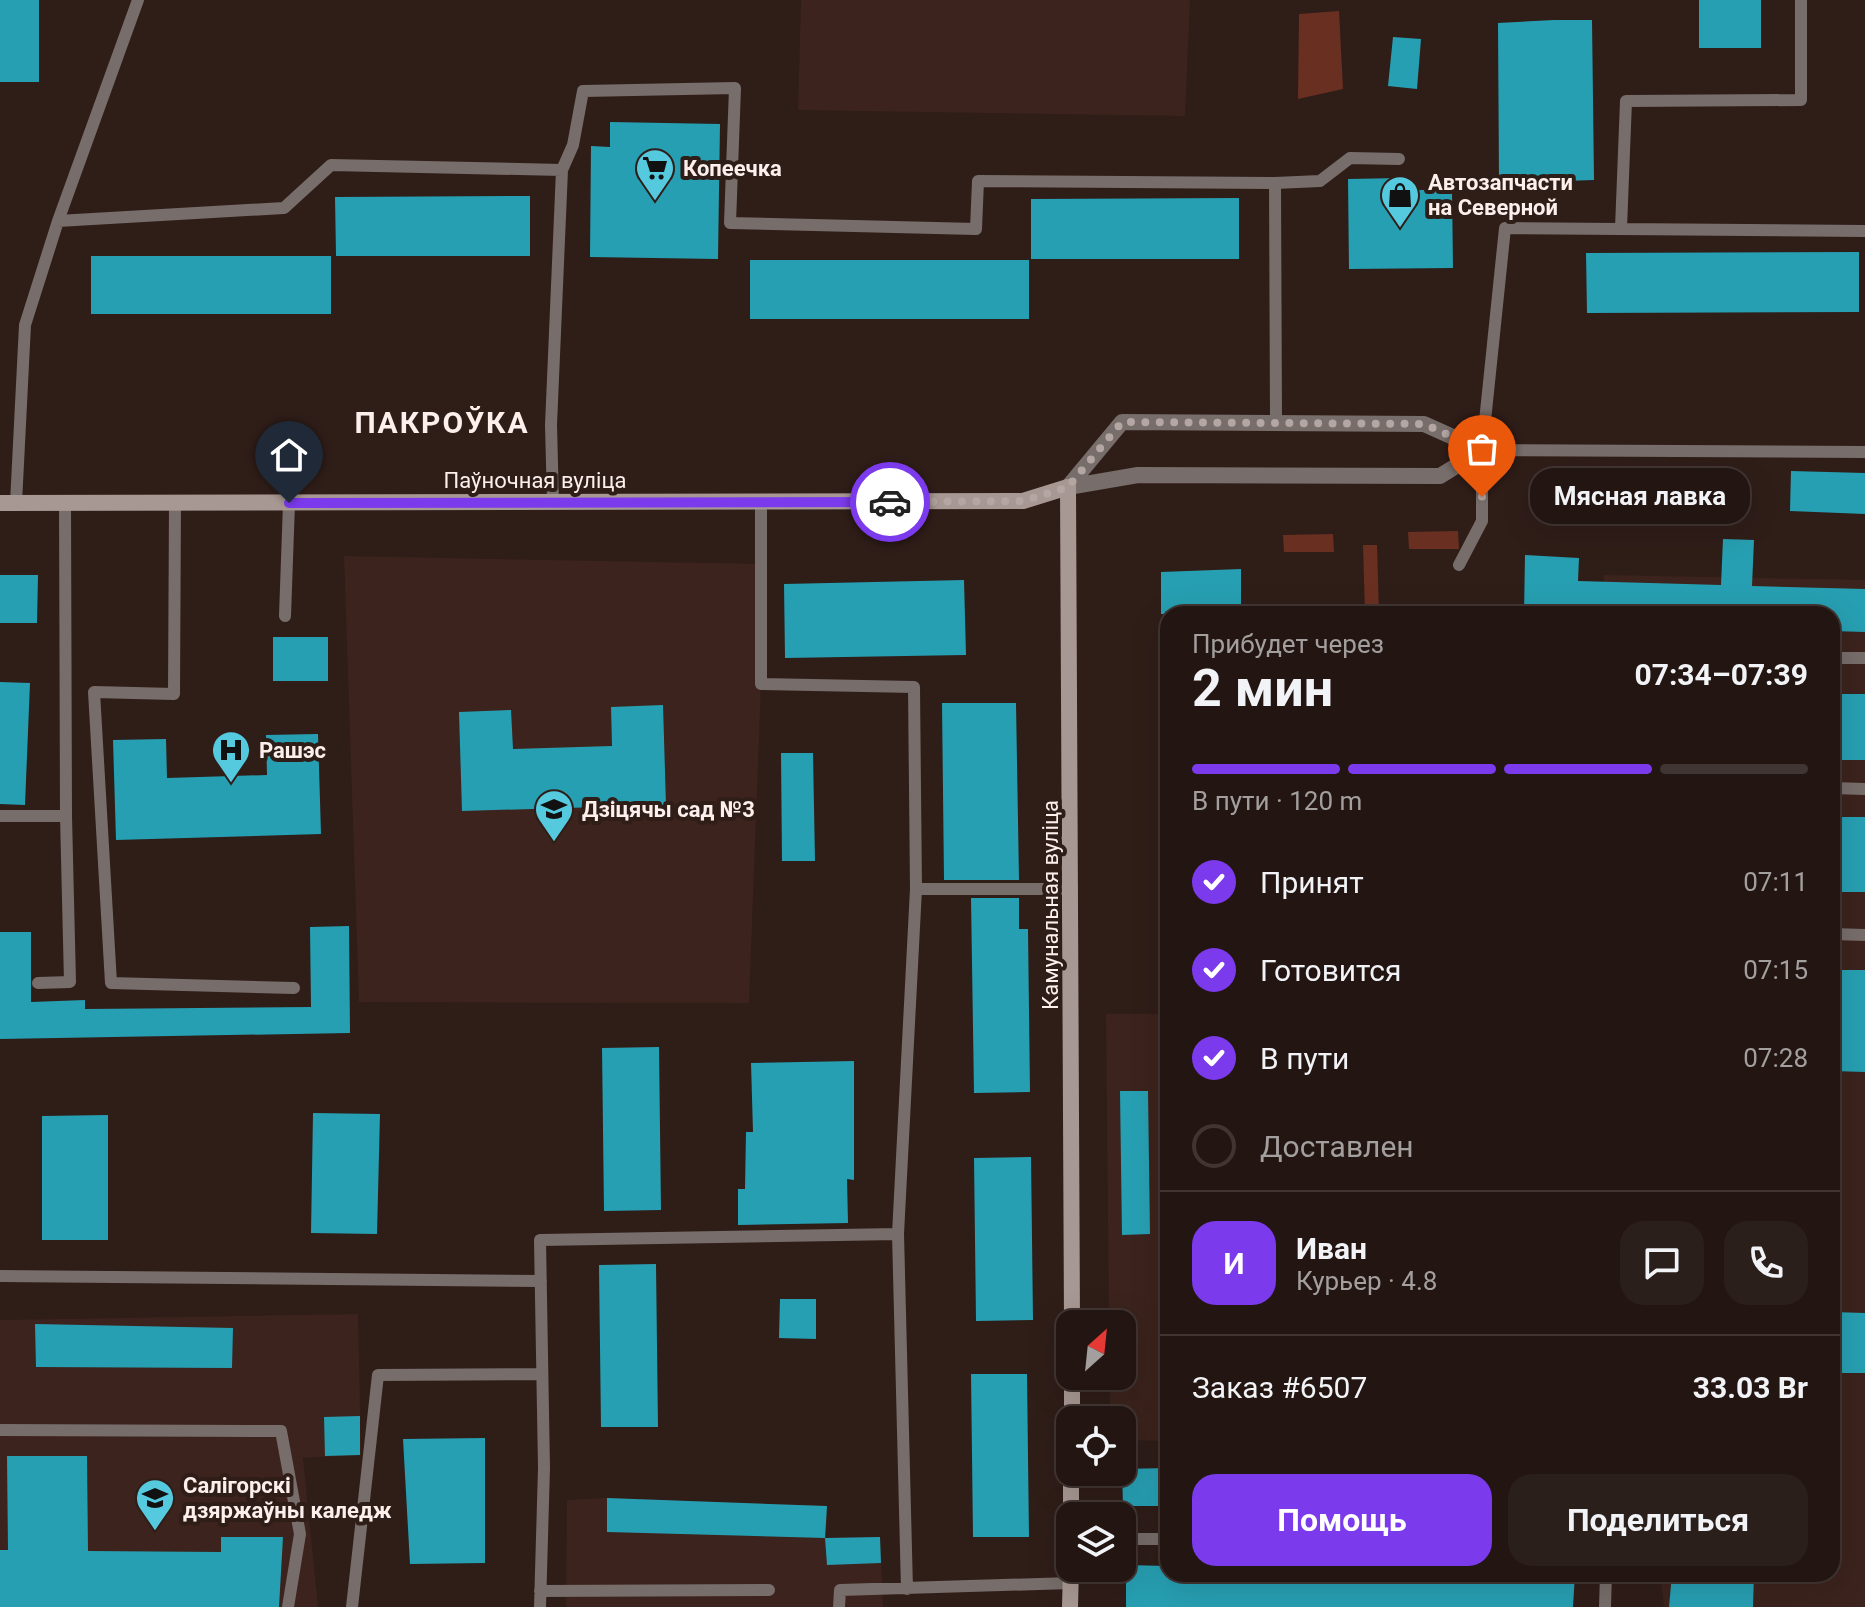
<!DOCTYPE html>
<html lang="ru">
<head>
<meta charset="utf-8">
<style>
	:root { --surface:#231612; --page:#2b1f1b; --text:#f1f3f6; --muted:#a39f9f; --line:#403532; --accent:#7c3aed }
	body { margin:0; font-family:Roboto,sans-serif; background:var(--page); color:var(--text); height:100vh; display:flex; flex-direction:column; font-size:30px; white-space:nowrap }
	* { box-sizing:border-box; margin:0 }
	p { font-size:26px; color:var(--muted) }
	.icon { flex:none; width:44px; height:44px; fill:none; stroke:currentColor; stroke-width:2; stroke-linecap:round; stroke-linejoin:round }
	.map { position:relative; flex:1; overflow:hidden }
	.details { position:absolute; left:1160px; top:606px; width:680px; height:976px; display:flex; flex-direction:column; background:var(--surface); border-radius:24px; box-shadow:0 8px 32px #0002,0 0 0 2px var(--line) }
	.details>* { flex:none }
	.needle { width:52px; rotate:27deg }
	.buttons { position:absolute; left:1056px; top:1310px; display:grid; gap:16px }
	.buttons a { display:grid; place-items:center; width:80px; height:80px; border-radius:16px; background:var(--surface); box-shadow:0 8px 32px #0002,0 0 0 2px var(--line); font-size:40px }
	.pin { position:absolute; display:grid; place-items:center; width:68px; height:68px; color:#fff; margin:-82px -34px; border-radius:50% 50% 50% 0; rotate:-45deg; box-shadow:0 0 8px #0007 }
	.pin .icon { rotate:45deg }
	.courier { position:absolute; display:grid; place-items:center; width:80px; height:80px; margin:-40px; border:6px solid #7c3aed; border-radius:50%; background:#fff; color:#222; box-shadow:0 2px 10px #0007 }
	.bubble { position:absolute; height:56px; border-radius:24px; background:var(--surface); box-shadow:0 8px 32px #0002,0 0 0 2px var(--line); font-size:26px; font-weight:700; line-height:56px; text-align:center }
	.headline em { font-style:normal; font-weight:700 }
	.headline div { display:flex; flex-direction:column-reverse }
	.headline { display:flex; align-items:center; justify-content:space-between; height:136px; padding:0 32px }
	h1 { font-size:52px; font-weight:700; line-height:60px }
	.bar { display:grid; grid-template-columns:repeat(4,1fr); gap:12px 8px; align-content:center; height:96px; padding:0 32px }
	.bar i { height:10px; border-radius:6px; background:var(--line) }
	.bar .active { background:var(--accent) }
	.bar p { grid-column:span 4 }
	.line { display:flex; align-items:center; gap:20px; padding:0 32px; border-top:2px solid var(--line) }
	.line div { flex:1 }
	.round { display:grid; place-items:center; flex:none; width:84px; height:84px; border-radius:24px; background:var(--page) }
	ol { padding:0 32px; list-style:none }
	li { display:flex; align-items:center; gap:24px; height:88px }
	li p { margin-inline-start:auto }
	li .icon { padding:8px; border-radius:50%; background:var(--accent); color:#fff; stroke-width:4 }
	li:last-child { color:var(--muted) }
	li i { width:44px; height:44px; border:4px solid var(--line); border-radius:50% }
	.action { display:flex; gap:16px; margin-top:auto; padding:16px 32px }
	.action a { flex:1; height:92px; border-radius:24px; background:var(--accent); color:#fff; font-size:32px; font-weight:700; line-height:92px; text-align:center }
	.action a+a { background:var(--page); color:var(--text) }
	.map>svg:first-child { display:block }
	.built { fill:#3c231d }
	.green { fill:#693021 }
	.building { fill:#279fb2 }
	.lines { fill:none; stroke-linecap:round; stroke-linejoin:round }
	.lane { stroke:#776d6a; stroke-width:12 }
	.street { stroke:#776d6a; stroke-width:16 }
	.secondary { stroke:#a89893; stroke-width:16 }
	.done { stroke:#b4a6a2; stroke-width:8; stroke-dasharray:0 14.4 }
	.route { stroke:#7c3aed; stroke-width:10 }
	.labels { text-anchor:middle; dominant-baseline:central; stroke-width:8; stroke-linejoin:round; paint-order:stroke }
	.poi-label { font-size:22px; font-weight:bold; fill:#fcefec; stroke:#2f1d18; text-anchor:start }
	.street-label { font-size:22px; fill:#fcefec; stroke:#2f1d18 }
	.district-label { font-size:30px; font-weight:bold; letter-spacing:2px; fill:#fcefec; stroke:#2f1d18 }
</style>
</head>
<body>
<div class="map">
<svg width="1865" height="1607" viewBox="0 0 1865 1607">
	<rect width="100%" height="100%" fill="#2f1d18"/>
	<path class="built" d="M801 0H1190L1185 116 798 110Z
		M344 556 762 564 761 684 749 1003 359 1002Z
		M1604 575 1865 580V1607H1664L1660 1574H1832V614H1604Z
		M1106 1014H1168V1441L1122 1440V1420H1110V1376H1122V1324H1109Z
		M358 1314 361 1455 303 1458 318 1607H0V1320Z
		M607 1498 827 1506 826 1538 880 1537 883 1607H566L567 1500Z"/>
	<path class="green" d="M1339 11 1343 89 1298 99 1299 14Z
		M1458 531 1459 549H1409L1408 532Z
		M1333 534 1334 552H1284L1283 535Z
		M1363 545H1377L1379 614H1365Z"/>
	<path class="building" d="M0 0H39V82H0Z
		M1699 0H1761V48H1699Z
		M1554 20H1592L1594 180 1499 183 1498 23Z
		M1393 37 1421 39 1417 89 1388 86Z
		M610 122 720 124 718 259 590 257 591 146 610 147Z
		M1401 178V190H1452L1453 268 1349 269 1348 179Z
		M530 196V256H336L335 197Z
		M1239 198V259H1031V199Z
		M1859 252V312L1587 313 1586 253Z
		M91 256H331V314H91Z
		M750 260H1029V319H750Z
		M1791 471 1865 473V514L1790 511Z
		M1723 539 1754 540 1752 586 1865 589V632L1832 631V614H1524L1525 555 1579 558 1578 581 1721 585Z
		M1241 569V614H1161V572Z
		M0 575H38L37 623H0Z
		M964 580 966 655 785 658 784 584Z
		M273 637H328V681H273Z
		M0 682 30 683 25 805 0 804Z
		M1832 694H1865V760H1832Z
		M942 703H1016L1019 880H944Z
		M663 705 666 805 462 811 459 712 511 710 513 749 612 746 611 707Z
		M318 734 321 834 116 840 113 740 166 739 167 778 267 775 266 735Z
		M781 753H813L815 861H782Z
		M1832 817H1865V892H1832Z
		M971 898H1019V929H1028L1030 1092 974 1093Z
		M349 926 350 1033 0 1039V932H31V1002L85 1000V1009L311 1007 310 927Z
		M1832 970H1865V1072L1832 1071Z
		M659 1047 661 1210 604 1211 602 1048Z
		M854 1061V1180L847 1179 848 1223 738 1225V1189H745L746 1132H753L751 1063Z
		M1120 1091H1148L1150 1234 1122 1235Z
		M313 1113 380 1114 377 1234 311 1233Z
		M108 1115V1240H42V1116Z
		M1031 1157 1033 1320 976 1321 974 1158Z
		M656 1264 658 1427H601L599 1265Z
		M780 1299H816V1339L779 1338Z
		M1832 1312 1865 1313V1373H1832Z
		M35 1324 233 1328 232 1368 36 1367Z
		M971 1374H1027L1029 1537H973Z
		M360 1416V1455L325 1456 324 1417Z
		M485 1438V1563L410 1564 403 1439Z
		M7 1456H87L88 1551 221 1552V1537H283L279 1607H0V1550H8Z
		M1168 1468V1506H1123L1122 1469Z
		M607 1498 827 1506 825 1538 607 1532Z
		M880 1537 881 1563 827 1565 825 1538Z
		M1126 1565 1168 1566V1574H1575L1573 1607H1126Z
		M1672 1574H1754L1753 1607H1669Z"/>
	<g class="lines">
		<path class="lane" d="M1275 183 1320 181 1350 158 1399 159
			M58 221 284 208 331 165 562 170
			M1621 228 1626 101 1801 100V0
			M1482 450 1865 452
			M553 502 551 425 562 170 573 145 583 91 735 88 730 223 976 229 978 181 1275 183 1276 421
			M761 502V684L914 687 916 889
			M16 503 25 325 58 221 138 0
			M65 503 66 816
			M175 503 174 694 94 692 111 983 294 988
			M1459 565 1482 521V450L1505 228 1865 231
			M285 616 289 503
			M1832 658H1865
			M1832 788 1865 789
			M0 816H66L70 982 38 983
			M1832 934 1865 935
			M898 1234 916 889H1072
			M0 1276 541 1281
			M0 1430 281 1431 300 1534 288 1607
			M1122 1539H1168
			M540 1591 769 1590
			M352 1607 378 1375 542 1374
			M540 1607 544 1468 540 1240 898 1234 907 1589
			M839 1607 840 1590 1071 1583
			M1605 1607 1606 1574"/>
		<path class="street" d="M1068 487 1122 422 1424 424 1482 450
			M1068 487 1138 475 1440 476 1482 450"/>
		<path class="secondary" d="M0 503 1023 501 1068 487 1072 1324
			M1072 1420V1376
			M1071 1516V1472
			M1070 1607 1071 1568"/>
	</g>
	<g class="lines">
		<path class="done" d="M890 502 1023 501 1068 487 1122 422 1424 424 1482 450V497"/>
		<path class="route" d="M289 503 890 502"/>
	</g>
	<defs>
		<g id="supermarket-pin" transform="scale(2)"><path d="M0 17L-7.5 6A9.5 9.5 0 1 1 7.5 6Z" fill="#55cadf" stroke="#2f1d18"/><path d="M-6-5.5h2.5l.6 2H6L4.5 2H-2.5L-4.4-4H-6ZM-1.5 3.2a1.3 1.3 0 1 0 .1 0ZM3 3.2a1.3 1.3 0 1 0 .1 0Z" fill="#111"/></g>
		<g id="shop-pin" transform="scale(2)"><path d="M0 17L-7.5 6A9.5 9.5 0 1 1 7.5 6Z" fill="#55cadf" stroke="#2f1d18"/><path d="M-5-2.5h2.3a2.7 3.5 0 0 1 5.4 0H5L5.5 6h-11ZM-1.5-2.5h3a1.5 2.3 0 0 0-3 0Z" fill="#111"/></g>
		<g id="hospital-pin" transform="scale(2)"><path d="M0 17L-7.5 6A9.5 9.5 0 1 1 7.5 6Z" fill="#55cadf" stroke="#2f1d18"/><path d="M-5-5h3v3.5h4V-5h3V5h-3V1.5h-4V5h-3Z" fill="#111"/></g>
		<g id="school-pin" transform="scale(2)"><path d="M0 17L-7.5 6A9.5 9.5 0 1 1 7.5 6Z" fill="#55cadf" stroke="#2f1d18"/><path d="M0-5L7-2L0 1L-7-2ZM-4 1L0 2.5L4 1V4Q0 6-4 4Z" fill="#111"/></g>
		<g id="university-pin" transform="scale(2)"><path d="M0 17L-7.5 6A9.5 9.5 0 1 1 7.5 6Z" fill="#55cadf" stroke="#2f1d18"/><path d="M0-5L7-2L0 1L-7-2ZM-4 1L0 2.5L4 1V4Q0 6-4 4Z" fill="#111"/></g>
	</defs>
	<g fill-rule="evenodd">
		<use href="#supermarket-pin" x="655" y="168"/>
		<use href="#shop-pin" x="1400" y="195"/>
		<use href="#hospital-pin" x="231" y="750"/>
		<use href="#school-pin" x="554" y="809"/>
		<use href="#university-pin" x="155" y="1498"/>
	</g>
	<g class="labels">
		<g class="poi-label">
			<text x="683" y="168">Копеечка</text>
			<text x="1428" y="182">Автозапчасти<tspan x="1428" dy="25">на Северной</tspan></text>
			<text x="259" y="750">Рашэс</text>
			<text x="582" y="809">Дзіцячы сад №3</text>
			<text x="183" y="1485">Салігорскі<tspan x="183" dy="25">дзяржаўны каледж</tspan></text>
		</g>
		<g class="street-label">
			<text x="535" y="480">Паўночная вуліца</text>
			<text transform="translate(1050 905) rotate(-90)">Камунальная вуліца</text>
		</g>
		<g class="district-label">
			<text x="442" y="422">ПАКРОЎКА</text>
		</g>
	</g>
</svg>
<div class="buttons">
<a><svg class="needle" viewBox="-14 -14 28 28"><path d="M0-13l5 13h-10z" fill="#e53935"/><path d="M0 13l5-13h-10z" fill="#a39f9f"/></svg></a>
<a><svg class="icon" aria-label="locate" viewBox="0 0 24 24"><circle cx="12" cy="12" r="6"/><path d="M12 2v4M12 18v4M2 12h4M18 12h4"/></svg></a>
<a><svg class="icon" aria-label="layers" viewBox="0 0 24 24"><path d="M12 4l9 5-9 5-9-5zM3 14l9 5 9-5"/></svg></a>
</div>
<div class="pin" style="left:1482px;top:497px;background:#ea580c"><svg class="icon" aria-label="bag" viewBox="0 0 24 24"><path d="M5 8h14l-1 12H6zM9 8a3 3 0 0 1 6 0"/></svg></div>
<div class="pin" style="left:289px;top:503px;background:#1f2937"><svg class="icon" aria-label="home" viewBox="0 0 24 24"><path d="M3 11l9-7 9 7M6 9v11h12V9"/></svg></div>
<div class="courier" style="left:890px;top:502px"><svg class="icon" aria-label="car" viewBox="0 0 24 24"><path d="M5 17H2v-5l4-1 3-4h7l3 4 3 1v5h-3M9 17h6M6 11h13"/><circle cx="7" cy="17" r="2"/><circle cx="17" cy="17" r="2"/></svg></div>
<div class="bubble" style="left:1530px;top:468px;width:220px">Мясная лавка</div>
<section class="details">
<div class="headline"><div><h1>2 мин</h1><p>Прибудет через</p></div><em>07:34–07:39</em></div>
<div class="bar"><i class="active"></i><i class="active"></i><i class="active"></i><i></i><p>В пути · 120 m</p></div>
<ol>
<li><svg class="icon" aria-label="check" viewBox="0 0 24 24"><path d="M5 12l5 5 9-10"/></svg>Принят<p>07:11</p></li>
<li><svg class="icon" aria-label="check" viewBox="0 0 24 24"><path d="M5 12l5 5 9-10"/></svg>Готовится<p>07:15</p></li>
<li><svg class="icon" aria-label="check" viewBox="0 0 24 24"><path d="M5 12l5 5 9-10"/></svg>В пути<p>07:28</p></li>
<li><i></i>Доставлен</li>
</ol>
<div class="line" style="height:144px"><b class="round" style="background:var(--accent);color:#fff">И</b><div><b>Иван</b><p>Курьер · 4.8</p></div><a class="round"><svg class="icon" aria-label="chat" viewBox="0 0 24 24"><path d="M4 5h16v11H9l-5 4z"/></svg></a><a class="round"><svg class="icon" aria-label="phone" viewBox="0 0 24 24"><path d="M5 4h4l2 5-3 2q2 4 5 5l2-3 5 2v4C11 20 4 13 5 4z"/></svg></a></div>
<div class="line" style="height:104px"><div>Заказ #6507</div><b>33.03 Br</b></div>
<div class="action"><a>Помощь</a><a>Поделиться</a></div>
</section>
</div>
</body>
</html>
